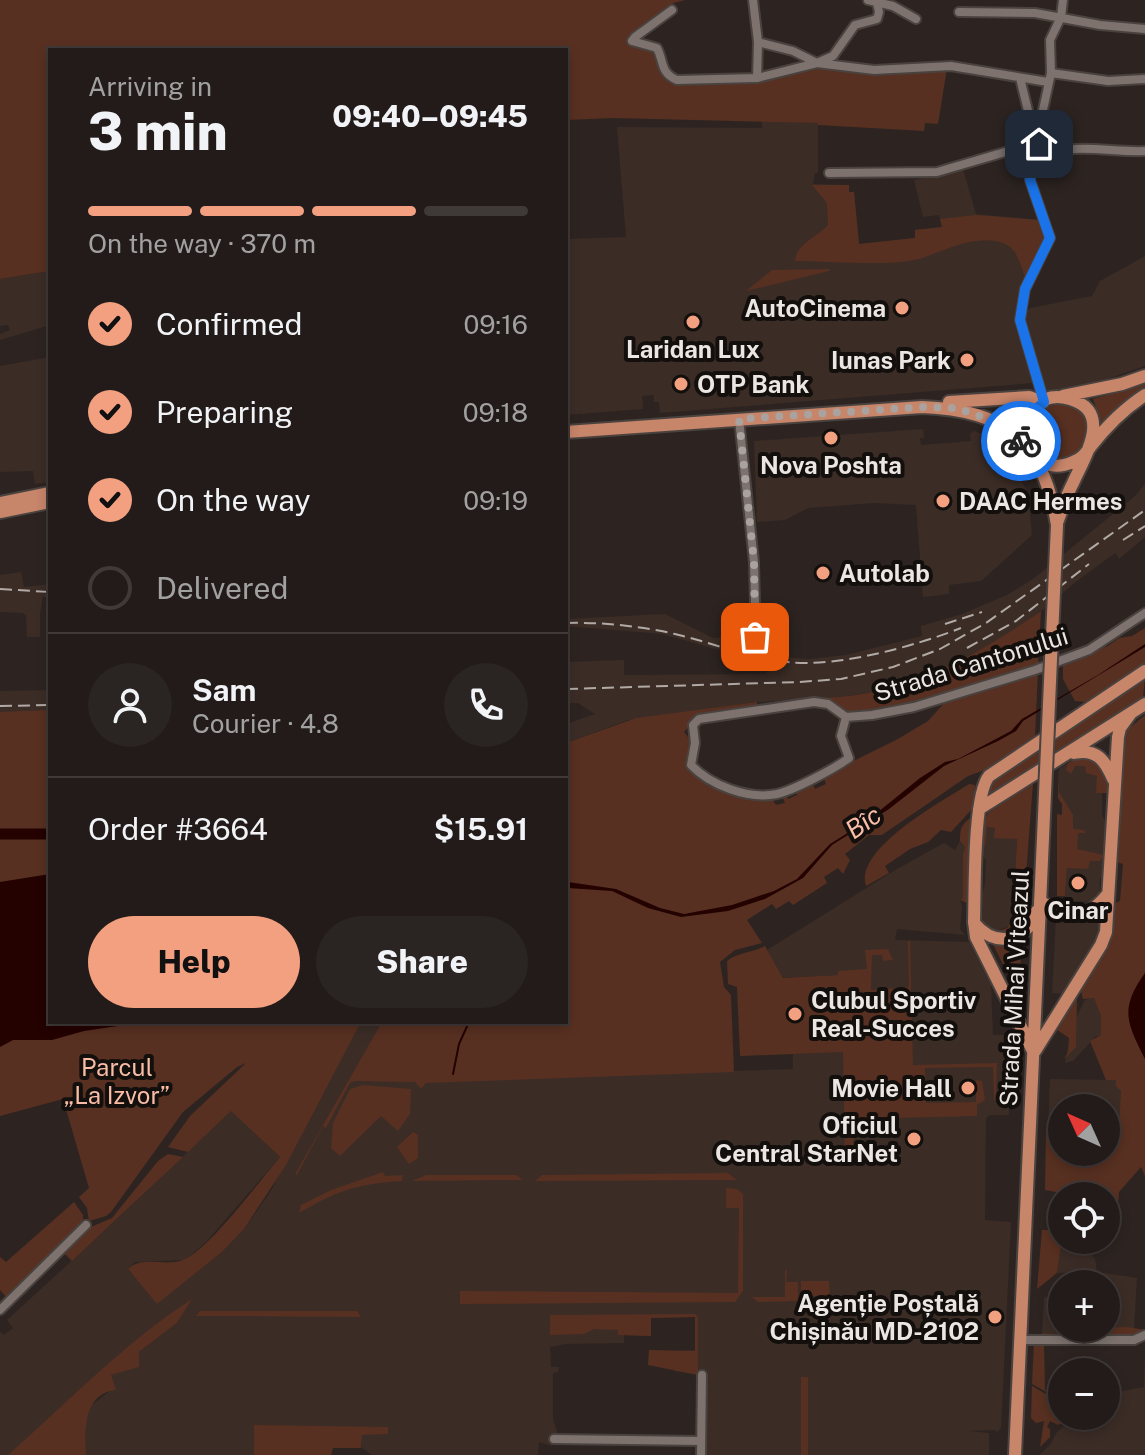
<!DOCTYPE html>
<html lang="en">
<head>
<meta charset="utf-8">
<style>
	:root { --surface:#221b19; --page:#2a2422; --text:#f1f3f6; --muted:#a2a1a2; --line:#3f3938; --accent:#f2a080 }
	body { margin:0; font-family:"Public Sans",sans-serif; background:var(--page); color:var(--text); height:100vh; display:flex; flex-direction:column; font-size:30px; white-space:nowrap }
	* { box-sizing:border-box; margin:0 }
	p { font-size:26px; color:var(--muted) }
	.icon { flex:none; width:44px; height:44px; fill:none; stroke:currentColor; stroke-width:2; stroke-linecap:round; stroke-linejoin:round }
	.map { position:relative; flex:1; overflow:hidden }
	.details { position:absolute; left:48px; top:48px; width:520px; height:976px; display:flex; flex-direction:column; background:var(--surface); border-radius:0px; box-shadow:0 4px 12px #0003,0 0 0 2px var(--line) }
	.details>* { flex:none }
	.needle { width:52px; rotate:315deg }
	.fabs { position:absolute; left:1048px; top:1094px; display:grid; gap:16px }
	.fabs a { display:grid; place-items:center; width:72px; height:72px; border-radius:50%; background:var(--surface); box-shadow:0 4px 12px #0003,0 0 0 2px var(--line); font-size:40px }
	.pin { position:absolute; display:grid; place-items:center; width:68px; height:68px; color:#fff; margin:-34px; border-radius:16px; box-shadow:0 4px 12px #0006 }
	.courier { position:absolute; display:grid; place-items:center; width:80px; height:80px; margin:-40px; border:6px solid #1a73e8; border-radius:50%; background:#fff; color:#222; box-shadow:0 2px 10px #0007 }
	.head em { font-style:normal; font-weight:800 }
	.head div { display:flex; flex-direction:column-reverse }
	.head { display:flex; align-items:center; justify-content:space-between; height:136px; padding:0 40px }
	h1 { font-size:52px; font-weight:800; line-height:60px }
	.bar { display:grid; grid-template-columns:repeat(4,1fr); gap:12px 8px; align-content:center; height:96px; padding:0 40px }
	.bar i { height:10px; border-radius:6px; background:var(--line) }
	.bar .active { background:var(--accent) }
	.bar p { grid-column:span 4 }
	.line { display:flex; align-items:center; gap:20px; padding:0 40px; border-top:2px solid var(--line) }
	.line div { flex:1 }
	.round { display:grid; place-items:center; flex:none; width:84px; height:84px; border-radius:42px; background:var(--page) }
	ol { padding:0 40px; list-style:none }
	li { display:flex; align-items:center; gap:24px; height:88px }
	li p { margin-inline-start:auto }
	li .icon { padding:8px; border-radius:50%; background:var(--accent); color:#111; stroke-width:4 }
	li:last-child { color:var(--muted) }
	li i { width:44px; height:44px; border:4px solid var(--line); border-radius:50% }
	.button { display:flex; gap:16px; margin-top:auto; padding:16px 40px }
	.button a { flex:1; height:92px; border-radius:48px; background:var(--accent); color:#111; font-size:32px; font-weight:800; line-height:92px; text-align:center }
	.button a+a { background:var(--page); color:var(--text) }
	.map>svg:first-child { display:block }
	.built { fill:#3b2c26; fill-rule:evenodd }
	.green { fill:#573021 }
	.water { fill:#230200 }
	.lines { fill:none; stroke-linecap:round; stroke-linejoin:round }
	.stream { stroke:#230200; stroke-width:2 }
	.river { stroke:#230200; stroke-width:11 }
	.minor-casing { stroke:#49423f; stroke-width:12 }
	.primary-casing { stroke:#49423f; stroke-width:16 }
	.minor { stroke:#7d726e; stroke-width:8 }
	.primary { stroke:#c7856a; stroke-width:12 }
	.rail { stroke:#b1aaa7; stroke-width:2; stroke-dasharray:12 6; stroke-linecap:butt }
	.primary-bridge-casing { stroke:#49423f; stroke-width:16; stroke-linecap:butt }
	.primary-bridge { stroke:#c7856a; stroke-width:12 }
	.done { stroke:#a9a29f; stroke-width:8; stroke-dasharray:0 14.4 }
	.route { stroke:#1a73e8; stroke-width:10 }
	.poi-dot { fill:#f2a080; stroke:#120f0d; stroke-width:3 }
	.labels { text-anchor:middle; dominant-baseline:central; stroke-width:8; stroke-linejoin:round; paint-order:stroke }
	.poi-label { font-size:24px; font-weight:bold; fill:#ece6e3; stroke:#120f0d; text-anchor:end }
	.street-label { font-size:24px; fill:#ece6e3; stroke:#120f0d }
	.park-label { font-size:24px; fill:#f9bda6; stroke:#120f0d }
	.water-label { font-size:26px; font-style:italic; fill:#fabea7; stroke:#120f0d }
</style>
</head>
<body>
<div class="map">
<svg width="1145" height="1455" viewBox="0 0 1145 1455">
	<rect width="100%" height="100%" fill="#2d2421"/>
	<path class="built" d="M762 121 818 123V173H815L813 184 849 185V192H854L859 244 915 238V230L942 227 939 215 923 217 914 180 963 169 976 214 1040 220 1029 275 1025 278 1019 293 1015 325 1030 367 1033 383 660 413 659 402H654V395L642 396 643 409 566 415V239L626 237 617 127 762 128Z
		M1145 256V366L1104 380 1044 392 1043 380 1030 335 1024 327 1027 311 1030 308 1092 296 1100 281Z
		M50 271V325L0 340V334L10 330 8 325 0 326V279Z
		M50 357V482L35 484 33 471 0 472V366Z
		M986 428 1011 461 1028 493 1032 535 981 581 949 585V594L923 597 916 505 874 503 808 508 785 520 757 522 754 441 923 429 924 438H920L921 445 971 441 970 434 974 431 983 434Z
		M1145 484V537L1119 559 1116 553 1108 558 1073 584 1051 604 994 643 938 672 891 689 835 698 757 702 628 720 566 743V724L595 714 578 703H566V662L624 660V675L766 674 769 664 662 634 566 626V619L665 614 713 638 741 636 780 657 810 659 846 655 922 636 921 626 962 614 1007 595 1033 579 1134 497Z
		M21 572 24 587 50 584V597H43L40 613V637H27L26 615 23 613 0 612V575Z
		M50 690V717L0 720V691Z
		M1081 755H1088L1107 793H1102V816L1106 821 1102 878H1100L1099 896 1093 902 1065 901 1067 862 1062 804 1058 798 1059 769Z
		M986 827 995 828 1017 839 1014 916 1010 926 993 932 981 922 983 909 980 900 985 884 986 861 982 854Z
		M960 841 965 847 963 898 960 900 962 907 960 929 965 935 897 929 895 940 969 942 991 985 993 1035H1010L1015 1027 1020 1040 1019 1078 1008 1079 1009 1115H990L986 1118 985 1220 1011 1222 1001 1428 997 1432 995 1430 968 1431 989 1433V1455H706V1376L674 1371V1351L695 1350V1317L651 1318V1336L624 1335V1343L566 1344 550 1347 551 1367H559L558 1372 553 1373V1419L558 1435 552 1446 539 1442 538 1455H372L361 1447 362 1435H327L307 1455H86V1423L89 1407 111 1390V1375L132 1368 139 1352 177 1323 190 1301 8 1455H0V1332L4 1335 13 1328 7 1320 126 1211 231 1110 280 1157 206 1242 185 1260 135 1262 128 1269 157 1303 222 1252 244 1229 269 1194 361 1022H382L351 1081H425L793 1069V1054L851 1051 838 972V975L783 978 767 950 897 869 944 843 955 850Z
		M1100 912 1098 937 1091 950 1063 994 1052 993 1056 917 1076 920Z
		M1094 997 1101 1016V1036H1096L1073 1061 1065 1063 1073 1024 1085 1000Z
		M1050 1079 1116 1080 1126 1090 1131 1136 1106 1135V1108H1062V1133H1048Z
		M1068 1240 1079 1243 1095 1259 1097 1272 1137 1278 1134 1328 1076 1329 1075 1335 1042 1333 1044 1297 1055 1298V1286L1065 1281 1096 1279 1097 1272 1057 1273 1061 1244 1067 1245ZM1062 1284H1106V1328H1062Z
		M1145 1350V1455H1039L1050 1445 1057 1432 1075 1416H1106V1394L1144 1387Z"/>
	<path class="green" d="M0 0H685L674 3 628 39 630 45 654 48 663 73 669 81 754 79 822 68 885 74 947 68 938 124 925 123 924 131 818 125V123L613 118 566 120V50H50V271L0 279Z
		M812 185H849V192H854L859 244 915 238V230L942 227 940 219 976 215 1040 220 1046 237 1029 275 1025 277C1020 264 1017 248 1003 243 977 234 948 249 925 257 895 268 829 261 795 261 796 244 817 237 828 225L827 203Z
		M830 269 829 271 746 291 772 270Z
		M1145 384V388L1103 425 1093 399Z
		M1014 402 1029 403 1022 414 1018 429 993 412 1001 406Z
		M1033 432a28 28 0 1 1 56 0a28 28 0 1 1-56 0Z
		M1041 611 1038 666 933 699 878 711 853 713 805 702 800 698C895 701 965 663 1041 611Z
		M1145 628V664L1085 702 1075 701 1063 679V663L1108 646 1119 638 1132 636Z
		M1038 671 1035 736 990 768 968 776 882 835H869L845 854 850 860 843 874 838 868 824 877 827 883 793 905 789 901 776 909 772 904 747 920 762 943 735 950 720 962 724 987 731 995 734 1072 426 1083 421 1089 415 1082 354 1081 350 1083 326 1128 323 1126 297 1175 295 1174 382 1022H566V743L636 718 757 702V706L729 709 713 714 704 713 694 719 684 732C701 752 685 749 686 768L760 799H772L776 805 785 803 782 796 786 795 788 799 797 795 796 790 811 780 815 789 826 784 823 776 896 740 928 721 947 700Z
		M1145 677 1143 698 989 796 987 794 990 781Z
		M50 710V1022H361L286 1165 244 1229 222 1252 157 1304 128 1269C144 1254 169 1269 187 1258 214 1243 258 1183 280 1157L231 1111 188 1152 168 1147 190 1116 246 1063 237 1067 183 1112 111 1212 106 1216 89 1221 87 1208 79 1197 89 1188 63 1099 0 1116V712Z
		M1145 715V1176L1141 1167 1119 1192 1118 1204 1106 1202V1196H1077L1045 1190 1046 1130 1049 1133 1062 1131V1152H1106V1128H1119L1121 1091 1116 1086V1080H1106L1090 1041 1101 1035V1016L1094 998 1083 999 1081 991 1109 945 1115 903 1120 901 1123 864 1117 862 1125 741 1128 729Z
		M1081 755H1088L1108 775 1107 793H1096L1097 776 1086 773 1085 766H1075L1071 774 1066 770 1068 763Z
		M1059 769V792L1073 815V829L1084 830 1086 833H1078L1077 849 1104 855 1100 861H1090L1088 869 1067 868 1065 896H1057V814L1062 815V804L1058 798Z
		M1033 783 1022 928 1007 935 992 933 1007 928 1013 920 1017 839 994 838 995 828 987 827 985 847 982 844 983 823 988 813Z
		M969 784 975 785 973 808 951 832 941 830 928 842 910 849 885 866 889 873 866 886C854 849 941 802 969 784Z
		M973 816 969 904 960 900 963 898V855L965 847 960 841C960 827 962 824 973 816Z
		M983 938 1022 939 1018 1013 1002 983 1010 978 993 944H986Z
		M908 941H910L913 1065 997 1063 996 1101 994 1100 993 1067 925 1068 926 1103 976 1102V1080L982 1081 985 1100 977 1105V1116L853 1119 854 1160H845L843 1052 740 1056 737 987 728 984 727 961C738 952 753 953 765 946L783 978 838 975V971L867 969 865 950 888 949 893 960 883 961 882 955H872L871 990 909 987Z
		M1077 998 1076 1047 1064 1059 1068 1052 1069 1038 1056 1029Z
		M363 1085 411 1089 410 1114 398 1131 381 1116 340 1156 331 1148 333 1123 350 1089Z
		M413 1132 418 1135V1158L409 1164 397 1147Z
		M168 1154 183 1157 72 1261 64 1253 86 1229 112 1218 158 1161Z
		M383 1172 385 1176 403 1175 402 1181C358 1184 338 1190 299 1213L301 1205 331 1190Z
		M728 1173 737 1180 535 1181 542 1175Z
		M426 1175H516L523 1180 412 1181Z
		M726 1188 737 1189 743 1194V1291L735 1302 460 1304V1291L738 1293 739 1208H726Z
		M74 1202 83 1215V1223L41 1266 6 1297 0 1290V1257L6 1262Z
		M1042 1230H1062V1240H1068V1245H1061L1057 1273 1037 1289Z
		M785 1270H787L786 1282H798V1301L758 1302 752 1297H785Z
		M801 1281H829L830 1297 804 1296 801 1301Z
		M192 1299 177 1323 139 1352V1367L111 1375 116 1390C83 1394 85 1429 86 1455H8C69 1401 124 1343 192 1299Z
		M200 1311H357L361 1317 196 1316Z
		M696 1314 698 1318V1375L648 1365 649 1350 695 1351V1317L651 1318V1336L618 1335V1330L594 1329 584 1334 550 1335V1315Z
		M1127 1327 1145 1330 1141 1336H1042V1333L1074 1335 1075 1329Z
		M1034 1343 1044 1344 1045 1390 1052 1391V1395L1032 1384Z
		M801 1377H808V1455H801Z
		M1032 1386 1051 1397 1052 1401H1062V1416H1075L1058 1425 1050 1421 1047 1427 1050 1429V1437L1040 1447 1044 1421 1036 1423 1031 1418Z
		M254 1425 388 1427V1434L362 1435 361 1448H333L331 1455H254Z"/>
	<path class="water" d="M1145 644V647L1023 721 1016 731 998 741 944 766 889 809 832 845 803 878 765 899 728 911 681 917 648 908 612 891 568 888 567 903 568 882 616 889 660 908 684 914 732 905 774 891 797 879 830 844 867 821 920 778 945 762 958 759 1011 731 1022 719 1098 675Z
		M50 874V1022H145L84 1031 52 1040H13L0 1047V882Z
		M1145 973V1059C1127 1023 1119 1009 1145 973Z"/>
	<g class="lines">
		<path class="stream" d="M453 1074 459 1044 469 1022"/>
		<path class="river" d="M0 834H50"/>
		<g class="minor-casing">
			<path id="minor" d="M753 0 758 42 757 78
				M868 0 893 6 916 19
				M672 10 635 37 632 41 657 48C664 61 660 73 677 80L757 78 817 63 874 70 951 66 1048 82
				M959 12 1035 13 1100 25 1145 29
				M758 42 793 51 817 63 833 56 855 25 877 19 879 12 877 3
				M1051 73 1108 81 1144 79
				M1020 78 1035 139
				M1031 163C1063 139 1108 153 1145 151
				M829 173 937 172 1036 143 1071 150
				M1044 402 1020 320 1025 289 1050 238 1030 180V170L1051 73 1050 40 1061 17 1063 0
				M739 419 754 562 756 644
				M846 717 841 736 849 758C834 769 794 790 777 794 748 800 710 785 691 765L695 743 693 725 699 719 814 702 828 704 846 717 872 715 914 707 1035 670 1089 650 1145 613
				M0 1310 86 1225
				M1020 1340H1134L1145 1335
				M554 1439 701 1441
				M701 1455 702 1375"/>
		</g>
		<g class="primary-casing">
			<path id="primary" d="M1063 396 1122 384 1145 376
				M949 402 1029 397 1043 402
				M566 432 922 407C1007 410 1043 441 1057 525
				M0 503 50 493
				M0 512 50 502
				M1057 523C1062 510 1066 496 1073 483 1084 458 1114 412 1070 399 1010 382 1016 486 1073 462 1082 459 1086 453 1091 446 1106 427 1125 408 1145 395
				M1074 753C1096 748 1105 760 1113 779
				M979 809 1145 704
				M1040 901C1067 920 1086 921 1107 895
				M974 923C995 948 1026 943 1037 911
				M1033 1051 976 937 974 922C975 893 973 795 989 776L1145 671
				M1035 1051 1101 945 1106 932 1118 737 1120 728 1131 713
				M1015 1455 1043 838"/>
		</g>
		<use href="#minor" class="minor"/>
		<use href="#primary" class="primary"/>
		<path class="rail" d="M1123 540 1145 526
			M0 589 50 592
			M566 623C602 622 640 626 675 634 713 643 749 658 788 662 837 668 915 646 961 628
			M945 624 982 612
			M967 648 1016 621 1089 564
			M566 689 799 682 841 679 893 667 940 649 986 623 1145 510
			M0 706 50 705"/>
		<g class="primary-bridge-casing">
			<path id="primary-bridge" d="M1043 838 1057 525"/>
		</g>
		<use href="#primary-bridge" class="primary-bridge"/>
	</g>
	<g class="lines">
		<path class="done" d="M755 637 754 562 739 419 922 407 956 408 997 422 1021 441"/>
		<path class="route" d="M1021 441 1033 452C1022 433 1027 415 1044 402L1020 320 1025 289 1050 238 1030 180 1036 143 1039 144"/>
	</g>
	<g class="poi-dot">
		<circle cx="902" cy="308" r="8"/>
		<circle cx="693" cy="322" r="8"/>
		<circle cx="967" cy="360" r="8"/>
		<circle cx="681" cy="384" r="8"/>
		<circle cx="831" cy="438" r="8"/>
		<circle cx="943" cy="501" r="8"/>
		<circle cx="823" cy="573" r="8"/>
		<circle cx="1078" cy="883" r="8"/>
		<circle cx="795" cy="1014" r="8"/>
		<circle cx="968" cy="1088" r="8"/>
		<circle cx="914" cy="1139" r="8"/>
		<circle cx="995" cy="1317" r="8"/>
	</g>
	<g class="labels">
		<g class="poi-label">
			<text x="886" y="308">AutoCinema</text>
			<text x="693" y="349" text-anchor="middle">Laridan Lux</text>
			<text x="951" y="360">Iunas Park</text>
			<text x="697" y="384" text-anchor="start">OTP Bank</text>
			<text x="831" y="465" text-anchor="middle">Nova Poshta</text>
			<text x="959" y="501" text-anchor="start">DAAC Hermes</text>
			<text x="839" y="573" text-anchor="start">Autolab</text>
			<text x="1078" y="910" text-anchor="middle">Cinar</text>
			<text x="811" y="1000" text-anchor="start">Clubul Sportiv<tspan x="811" dy="28">Real-Succes</tspan></text>
			<text x="952" y="1088">Movie Hall</text>
			<text x="898" y="1125">Oficiul<tspan x="898" dy="28">Central StarNet</tspan></text>
			<text x="979" y="1303">Agenție Poștală<tspan x="979" dy="28">Chișinău MD-2102</tspan></text>
		</g>
		<g class="street-label">
			<text transform="translate(971 664) rotate(-17)">Strada Cantonului</text>
			<text transform="translate(1014 988) rotate(-87)">Strada Mihai Viteazul</text>
		</g>
		<g class="park-label">
			<text x="117" y="1067">Parcul<tspan x="117" dy="28">„La Izvor”</tspan></text>
		</g>
		<g class="water-label">
			<text transform="translate(863 822) rotate(-35)">Bîc</text>
		</g>
	</g>
</svg>
<div class="fabs">
<a><svg class="needle" viewBox="-14 -14 28 28"><path d="M0-13l5 13h-10z" fill="#e53935"/><path d="M0 13l5-13h-10z" fill="#a2a1a2"/></svg></a>
<a><svg class="icon" aria-label="locate" viewBox="0 0 24 24"><circle cx="12" cy="12" r="6"/><path d="M12 2v4M12 18v4M2 12h4M18 12h4"/></svg></a>
<a>+</a>
<a>−</a>
</div>
<div class="pin" style="left:755px;top:637px;background:#ea580c"><svg class="icon" aria-label="bag" viewBox="0 0 24 24"><path d="M5 8h14l-1 12H6zM9 8a3 3 0 0 1 6 0"/></svg></div>
<div class="pin" style="left:1039px;top:144px;background:#1f2937"><svg class="icon" aria-label="home" viewBox="0 0 24 24"><path d="M3 11l9-7 9 7M6 9v11h12V9"/></svg></div>
<div class="courier" style="left:1021px;top:441px"><svg class="icon" aria-label="bike" viewBox="0 0 24 24"><circle cx="6" cy="16" r="4"/><circle cx="18" cy="16" r="4"/><path d="M6 16l4-8h5l3 8M10 8l3 8H6M13 5h3"/></svg></div>
<section class="details">
<div class="head"><div><h1>3 min</h1><p>Arriving in</p></div><em>09:40–09:45</em></div>
<div class="bar"><i class="active"></i><i class="active"></i><i class="active"></i><i></i><p>On the way · 370 m</p></div>
<ol>
<li><svg class="icon" aria-label="check" viewBox="0 0 24 24"><path d="M5 12l5 5 9-10"/></svg>Confirmed<p>09:16</p></li>
<li><svg class="icon" aria-label="check" viewBox="0 0 24 24"><path d="M5 12l5 5 9-10"/></svg>Preparing<p>09:18</p></li>
<li><svg class="icon" aria-label="check" viewBox="0 0 24 24"><path d="M5 12l5 5 9-10"/></svg>On the way<p>09:19</p></li>
<li><i></i>Delivered</li>
</ol>
<div class="line" style="height:144px"><a class="round"><svg class="icon" aria-label="person" viewBox="0 0 24 24"><circle cx="12" cy="8" r="4"/><path d="M4 21q1-7 8-7t8 7"/></svg></a><div><b>Sam</b><p>Courier · 4.8</p></div><a class="round"><svg class="icon" aria-label="phone" viewBox="0 0 24 24"><path d="M5 4h4l2 5-3 2q2 4 5 5l2-3 5 2v4C11 20 4 13 5 4z"/></svg></a></div>
<div class="line" style="height:104px"><div>Order #3664</div><b>$15.91</b></div>
<div class="button"><a>Help</a><a>Share</a></div>
</section>
</div>
</body>
</html>
